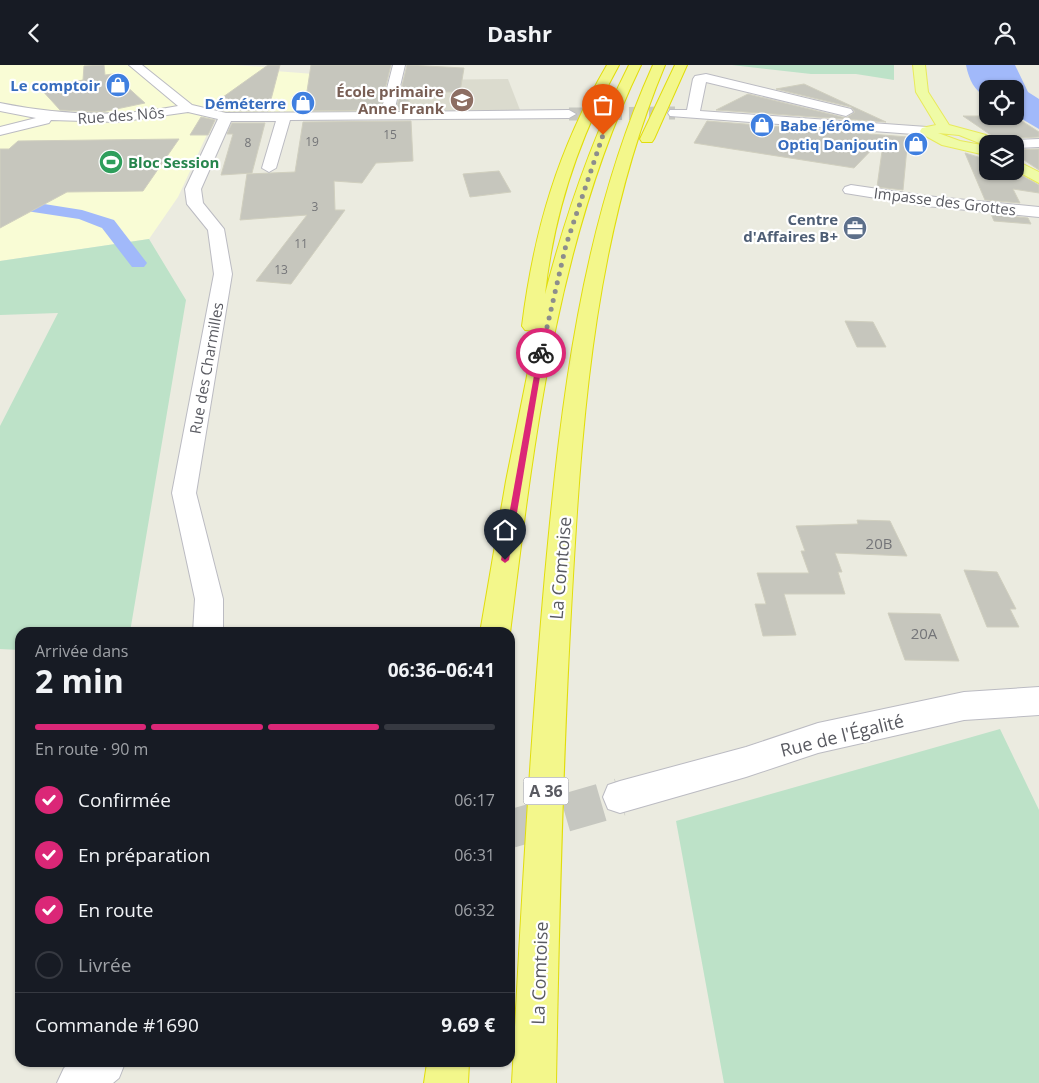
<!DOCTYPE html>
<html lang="fr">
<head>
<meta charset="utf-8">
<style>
	:root { --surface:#171b24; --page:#242831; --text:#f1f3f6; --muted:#9ea1a6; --line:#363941; --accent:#db2777 }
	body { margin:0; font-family:"Open Sans",sans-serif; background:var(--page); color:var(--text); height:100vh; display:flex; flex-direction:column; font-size:19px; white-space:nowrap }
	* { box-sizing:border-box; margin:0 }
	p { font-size:16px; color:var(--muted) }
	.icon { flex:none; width:28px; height:28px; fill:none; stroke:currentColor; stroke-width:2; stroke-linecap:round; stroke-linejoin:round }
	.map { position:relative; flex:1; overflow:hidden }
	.drawer { position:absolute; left:15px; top:562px; width:500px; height:440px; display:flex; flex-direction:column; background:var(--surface); border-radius:15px; box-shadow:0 1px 4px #0004 }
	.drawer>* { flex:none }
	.buttons { position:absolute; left:979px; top:15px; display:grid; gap:10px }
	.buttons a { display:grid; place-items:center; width:45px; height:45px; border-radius:10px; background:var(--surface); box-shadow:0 1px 4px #0004; font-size:25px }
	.pin { position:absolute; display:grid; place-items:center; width:42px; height:42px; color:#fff; margin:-51px -21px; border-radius:50% 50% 50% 0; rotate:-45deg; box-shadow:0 0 5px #0007 }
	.pin .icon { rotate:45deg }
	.courier { position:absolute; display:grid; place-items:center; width:50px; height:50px; margin:-25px; border:4px solid #db2777; border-radius:50%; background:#fff; color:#222; box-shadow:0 1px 6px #0007 }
	.overview em { font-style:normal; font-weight:700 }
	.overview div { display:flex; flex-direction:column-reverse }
	.overview { display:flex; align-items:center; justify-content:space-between; height:85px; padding:0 20px }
	h1 { font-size:32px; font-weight:700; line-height:38px }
	.bar { display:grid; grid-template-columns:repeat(4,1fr); gap:8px 5px; align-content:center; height:60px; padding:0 20px }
	.bar i { height:6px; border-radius:4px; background:var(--line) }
	.bar .active { background:var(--accent) }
	.bar p { grid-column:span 4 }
	.line { display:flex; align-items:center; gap:12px; padding:0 20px; border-top:1px solid var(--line) }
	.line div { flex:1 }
	ol { padding:0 20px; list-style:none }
	li { display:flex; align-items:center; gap:15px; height:55px }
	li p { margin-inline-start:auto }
	li .icon { padding:5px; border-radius:50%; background:var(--accent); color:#fff; stroke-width:4 }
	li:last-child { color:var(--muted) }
	li i { width:28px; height:28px; border:2px solid var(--line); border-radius:50% }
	header { display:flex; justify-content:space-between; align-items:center; height:65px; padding:0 20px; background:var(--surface); font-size:22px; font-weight:700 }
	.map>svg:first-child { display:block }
	.commercial { fill:#f9fcd5 }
	.education { fill:#dbdbce }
	.green { fill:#bde2c8 }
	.water { fill:#a1b9fa }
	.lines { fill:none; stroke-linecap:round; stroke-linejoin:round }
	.canal { fill:#a1b9fa; fill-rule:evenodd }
	.building { fill:#c6c6bd; stroke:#d0cfbf }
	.minor-tunnel-far1 { stroke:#c6c7c0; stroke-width:13; stroke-dasharray:13 7; stroke-linecap:butt }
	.minor-tunnel { stroke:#c6c7c0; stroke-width:38; stroke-dasharray:38 19; stroke-linecap:butt }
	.minor-casing { stroke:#bbbbc2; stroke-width:2 }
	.major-casing { stroke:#e8ea5b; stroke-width:2 }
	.highway-casing { stroke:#e1dd0b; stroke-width:2 }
	.minor { fill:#fff; fill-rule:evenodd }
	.major { fill:#effba6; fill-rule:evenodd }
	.highway { fill:#f3f78b; fill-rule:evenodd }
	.route { fill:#db2777 }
	.done { stroke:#8c8d8d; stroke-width:5; stroke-dasharray:0 9 }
	.labels { text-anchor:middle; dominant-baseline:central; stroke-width:4.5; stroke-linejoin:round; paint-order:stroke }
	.far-number-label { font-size:12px; fill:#747578 }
	.far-shop-label { font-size:15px; font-weight:bold; fill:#366cbe; stroke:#fff; text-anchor:end }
	.far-education-label { font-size:15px; font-weight:bold; fill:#785e54; stroke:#fff; text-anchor:end }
	.far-street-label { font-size:15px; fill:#595a61; stroke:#fff }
	.far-leisure-label { font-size:15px; font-weight:bold; fill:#27864d; stroke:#fff; text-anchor:start }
	.far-service-label { font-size:15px; font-weight:bold; fill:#4e5e75; stroke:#fff; text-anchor:end }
	.number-label { font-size:15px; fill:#747578 }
	.shield { fill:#fff; stroke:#8b8c90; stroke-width:1 }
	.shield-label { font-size:16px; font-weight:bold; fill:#595a61 }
	.street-label { font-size:18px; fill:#595a61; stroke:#fff }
</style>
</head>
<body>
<header><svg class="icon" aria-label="back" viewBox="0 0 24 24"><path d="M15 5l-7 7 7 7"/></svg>Dashr<svg class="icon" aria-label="person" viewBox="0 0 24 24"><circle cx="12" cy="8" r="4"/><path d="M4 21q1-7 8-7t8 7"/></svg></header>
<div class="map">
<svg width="1039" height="1018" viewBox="0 0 1039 1018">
	<rect width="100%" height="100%" fill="#ebebe0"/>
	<path class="commercial" d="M0 0H235L265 2 262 5 314 9 309 15 387 19 383 44 366 49 217 48 178 132 149 174 0 196Z"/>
	<path class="education" d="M508 14 520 45 412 46 408 43 413 15Z"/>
	<path class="green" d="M732 0H894V15L856 9H811Z
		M149 174 186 235 130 567 20 568V585L0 584V361L58 248 0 250V196Z
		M1000 664 1039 745V1018H724L676 756Z"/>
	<path class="water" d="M966 0H1015L1028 27 1039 34V64L1015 50V24H988L987 33C974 25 969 15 966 0Z"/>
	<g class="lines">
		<path class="canal" d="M0 132 82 145 114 155 147 198 144 202H132L102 163 79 154 0 142Z"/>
	</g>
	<path class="building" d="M104 0 105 10 113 9 145 38 102 47 60 45 40 23 83 15 84 1Z
		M268 0H280L268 46H226L209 42Z
		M311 0H391L380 45 304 46Z
		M407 0 464 3 460 27H408L410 45H396Z
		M804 19 886 57 716 45 748 29 846 53 855 47 851 42 776 24Z
		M963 51H1014L1039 67V72L1015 73 1004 79Z
		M201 52 215 55 208 70H190Z
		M411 56 413 96 376 98 362 118 334 116 335 145H345L291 219 256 216 307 150 240 155 247 109 295 107 303 57Z
		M707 56 908 72 903 125 877 122 884 72 854 103 694 78Z
		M232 58H265L252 108 221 110 233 69H227Z
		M179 74 143 126 67 127 0 163V84H9L18 76Z
		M1039 84V105L1015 89V85Z
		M965 88 988 95V106H1014L1039 120V128L1013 124 1020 138 985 135Z
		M499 106 511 127 470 132 463 109Z
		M991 149 1028 153 1031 159 994 156Z
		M845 256 873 257 886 282H857Z
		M857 455 890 456 907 491 835 488 842 507H838L845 529H784L796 570 763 571 755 539H766L757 508H809L801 486H805L796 461 858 459Z
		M964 505 997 507 1016 544H1010L1019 562H987Z
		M888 548 940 549 959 596 905 595Z"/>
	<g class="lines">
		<path class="minor-tunnel-far1" d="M569 49 675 48"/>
		<path class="minor-tunnel" d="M510 764 620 732"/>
		<g class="minor-casing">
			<path id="minor" d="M129 0H142L192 40 226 48 381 47 393 0H405L394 47 569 45 576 49 569 53 290 55 276 103 269 107 262 103 276 56H231L201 124 203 138 224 164 232 209 196 428 223 534V568H193L195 534 172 428 214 209 208 165 187 139 185 124 218 54 188 47 118 57 51 55 49 58 0 70V62L36 53 0 46V38C59 50 118 53 178 41Z
				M706 9 851 44 853 47 846 51 706 17 700 46 927 62 934 66 927 70 670 51 668 48 670 45H687L693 14 695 11Z
				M1039 74V82L1015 83V79H1008L1015 75Z
				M851 120 926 131 1039 142V152L926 141 845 128 843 125 845 122Z
				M1039 622V650L964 655 818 688 746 712 620 748 608 744 603 732 608 720 620 716 746 682 818 658 964 627Z
				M70 998H125L119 1013 113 1018H57L64 1003Z"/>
		</g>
		<g class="major-casing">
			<path id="major" d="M913 0H925L928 27 949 60 986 70 1002 79H988V89H981L942 80 922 69 920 66 922 63 936 60 916 27ZM938 68 959 70 987 81 960 76Z
				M1015 95 1039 107V118L1015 105Z"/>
		</g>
		<g class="highway-casing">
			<path id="highway" d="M607 0H619C579 72 554 147 545 229 566 149 592 73 629 0H641C556 176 534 376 510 568H480L506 416 536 266 525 265 522 261C534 165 558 84 607 0Z
				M653 0H665C597 162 583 338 573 511 563 680 559 849 556 1018H512C521 849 530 679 545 510 561 337 581 160 653 0Z
				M675 0H687L654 74 652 77H642L640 74Z
				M427 998H469L468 1018H424Z"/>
		</g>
		<use href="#minor" class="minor"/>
		<use href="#major" class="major"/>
		<use href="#highway" class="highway"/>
	</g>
	<path class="route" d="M541 286 544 288 509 495 505 498 501 495 538 288Z"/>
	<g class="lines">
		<path class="done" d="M541 288 566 180 603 70"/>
	</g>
	<defs>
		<g id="shop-disc" transform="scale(1.25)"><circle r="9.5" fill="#3f7fe0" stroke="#fff"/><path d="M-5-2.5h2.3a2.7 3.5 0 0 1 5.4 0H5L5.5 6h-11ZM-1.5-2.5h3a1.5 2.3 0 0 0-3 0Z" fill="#fff"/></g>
		<g id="school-disc" transform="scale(1.25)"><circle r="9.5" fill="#8d6e63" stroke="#fff"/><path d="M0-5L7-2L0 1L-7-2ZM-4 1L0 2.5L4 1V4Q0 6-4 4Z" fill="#fff"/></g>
		<g id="stadium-disc" transform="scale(1.25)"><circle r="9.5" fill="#2e9e5b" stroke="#fff"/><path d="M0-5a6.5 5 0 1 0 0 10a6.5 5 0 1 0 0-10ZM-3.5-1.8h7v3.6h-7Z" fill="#fff"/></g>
		<g id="office-disc" transform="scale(1.25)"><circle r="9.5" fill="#5c6f8a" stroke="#fff"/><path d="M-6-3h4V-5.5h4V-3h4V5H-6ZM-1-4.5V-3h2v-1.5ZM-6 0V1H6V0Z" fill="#fff"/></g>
	</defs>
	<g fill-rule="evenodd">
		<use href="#shop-disc" x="118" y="20"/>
		<use href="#school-disc" x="462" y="35"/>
		<use href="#shop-disc" x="303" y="38"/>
		<use href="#shop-disc" x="762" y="60"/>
		<use href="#shop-disc" x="916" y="79"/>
		<use href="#stadium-disc" x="111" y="97"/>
		<use href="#office-disc" x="855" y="163"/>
	</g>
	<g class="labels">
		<g class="far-number-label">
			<text x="390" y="69">15</text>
			<text x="312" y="76">19</text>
			<text x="248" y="77">8</text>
			<text x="315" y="141">3</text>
			<text x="301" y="178">11</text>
			<text x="281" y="204">13</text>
		</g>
		<g class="far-shop-label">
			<text x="100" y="20">Le comptoir</text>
			<text x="286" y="38">Déméterre</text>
			<text x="780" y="60" text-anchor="start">Babe Jérôme</text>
			<text x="898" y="79">Optiq Danjoutin</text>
		</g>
		<g class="far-education-label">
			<text x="444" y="26">École primaire<tspan x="444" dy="17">Anne Frank</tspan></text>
		</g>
		<g class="far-street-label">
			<text transform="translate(121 50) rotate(-4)">Rue des Nôs</text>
			<text transform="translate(945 136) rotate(7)">Impasse des Grottes</text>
			<text transform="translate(206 303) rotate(-80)">Rue des Charmilles</text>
		</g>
		<g class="far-leisure-label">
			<text x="128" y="97">Bloc Session</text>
		</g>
		<g class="far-service-label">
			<text x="838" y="154">Centre<tspan x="838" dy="17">d'Affaires B+</tspan></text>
		</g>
		<g class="number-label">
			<text x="879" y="478">20B</text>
			<text x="924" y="568">20A</text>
		</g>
		<rect class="shield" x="523.5" y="712.5" width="45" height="27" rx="4"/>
		<g class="shield-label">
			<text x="546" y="726">A 36</text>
		</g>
		<g class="street-label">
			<text transform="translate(560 503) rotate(-85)">La Comtoise</text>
			<text transform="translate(842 670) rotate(-14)">Rue de l'Égalité</text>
			<text transform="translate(539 908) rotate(-88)">La Comtoise</text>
		</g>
	</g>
</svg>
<div class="buttons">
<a><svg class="icon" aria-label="locate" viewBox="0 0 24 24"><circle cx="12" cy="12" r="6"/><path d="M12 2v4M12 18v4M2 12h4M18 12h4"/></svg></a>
<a><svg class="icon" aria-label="layers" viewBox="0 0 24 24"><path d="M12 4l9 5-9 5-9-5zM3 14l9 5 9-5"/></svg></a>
</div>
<div class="pin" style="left:603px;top:70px;background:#ea580c"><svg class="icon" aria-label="bag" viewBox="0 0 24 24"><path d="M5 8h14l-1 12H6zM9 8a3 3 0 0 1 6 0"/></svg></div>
<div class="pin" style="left:505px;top:495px;background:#1f2937"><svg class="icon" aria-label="home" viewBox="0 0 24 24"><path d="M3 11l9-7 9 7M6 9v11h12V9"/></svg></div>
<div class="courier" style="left:541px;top:288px"><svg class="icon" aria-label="bike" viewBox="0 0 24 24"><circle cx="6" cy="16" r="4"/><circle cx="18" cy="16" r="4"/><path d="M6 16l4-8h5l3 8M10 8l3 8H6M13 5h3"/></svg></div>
<section class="drawer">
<div class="overview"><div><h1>2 min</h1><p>Arrivée dans</p></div><em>06:36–06:41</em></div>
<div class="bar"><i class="active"></i><i class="active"></i><i class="active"></i><i></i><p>En route · 90 m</p></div>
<ol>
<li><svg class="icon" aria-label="check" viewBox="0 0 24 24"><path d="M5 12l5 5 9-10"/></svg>Confirmée<p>06:17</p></li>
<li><svg class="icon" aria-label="check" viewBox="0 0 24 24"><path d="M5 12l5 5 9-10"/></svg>En préparation<p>06:31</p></li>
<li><svg class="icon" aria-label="check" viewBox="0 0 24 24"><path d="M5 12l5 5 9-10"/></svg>En route<p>06:32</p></li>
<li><i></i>Livrée</li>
</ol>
<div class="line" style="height:65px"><div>Commande #1690</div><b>9.69 €</b></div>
</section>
</div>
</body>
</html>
